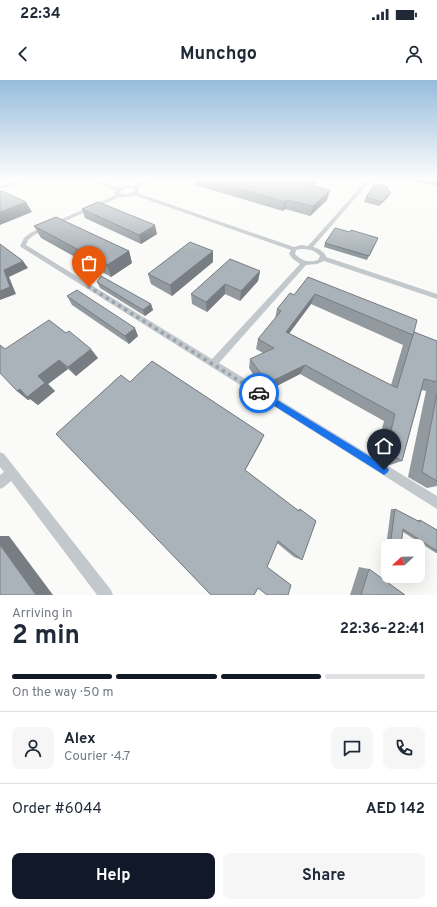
<!DOCTYPE html>
<html lang="en">
<head>
<meta charset="utf-8">
<style>
	:root { --surface:#fff; --page:#f6f6f7; --text:#1f2937; --muted:#747a83; --line:#e0e1e3; --accent:#111827 }
	body { margin:0; font-family:Overpass,sans-serif; background:var(--page); color:var(--text); height:100vh; display:flex; flex-direction:column; font-size:15px; white-space:nowrap }
	* { box-sizing:border-box; margin:0 }
	p { font-size:13px; color:var(--muted) }
	.icon { flex:none; width:22px; height:22px; fill:none; stroke:currentColor; stroke-width:2; stroke-linecap:round; stroke-linejoin:round }
	.map { position:relative; height:515px; overflow:hidden }
	.drawer { display:flex; flex-direction:column; background:var(--surface); flex:1 }
	.drawer>* { flex:none }
	.needle { width:26px; rotate:248deg }
	.buttons { position:absolute; left:381px; top:459px; display:grid; gap:8px }
	.buttons a { display:grid; place-items:center; width:44px; height:44px; border-radius:8px; background:var(--surface); box-shadow:0 4px 16px #0002; font-size:20px }
	.pin { position:absolute; display:grid; place-items:center; width:34px; height:34px; color:#fff; margin:-41px -17px; border-radius:50% 50% 50% 0; rotate:-45deg; box-shadow:0 0 4px #0007 }
	.pin .icon { rotate:45deg }
	.courier { position:absolute; display:grid; place-items:center; width:40px; height:40px; margin:-20px; border:3px solid #1a73e8; border-radius:50%; background:#fff; color:#222; box-shadow:0 1px 5px #0007 }
	.head em { font-style:normal; font-weight:700 }
	.head div { display:flex; flex-direction:column-reverse }
	.head { display:flex; align-items:center; justify-content:space-between; height:68px; padding:0 12px }
	h1 { font-size:26px; font-weight:700; line-height:30px }
	.bar { display:grid; grid-template-columns:repeat(4,1fr); gap:6px 4px; align-content:center; height:48px; padding:0 12px }
	.bar i { height:5px; border-radius:3px; background:var(--line) }
	.bar .current { background:var(--accent) }
	.bar p { grid-column:span 4 }
	.line { display:flex; align-items:center; gap:10px; padding:0 12px; border-top:1px solid var(--line) }
	.line div { flex:1 }
	.round { display:grid; place-items:center; flex:none; width:42px; height:42px; border-radius:8px; background:var(--page) }
	.cta { display:flex; gap:8px; margin-top:auto; padding:8px 12px }
	.cta a { flex:1; height:46px; border-radius:8px; background:var(--accent); color:#fff; font-size:16px; font-weight:700; line-height:46px; text-align:center }
	.cta a+a { background:var(--page); color:var(--text) }
	.status { display:flex; justify-content:space-between; align-items:center; height:28px; padding:0 20px; background:var(--surface); direction:ltr }
	.status svg { height:11px; fill:currentColor }
	header { display:flex; justify-content:space-between; align-items:center; height:52px; padding:0 12px; background:var(--surface); font-size:18px; font-weight:700 }
	.map>svg:first-child { display:block }
	.lines { fill:none; stroke-linecap:round; stroke-linejoin:round }
	.service { fill:#c3c8cc; fill-rule:evenodd }
	.wall { fill:#929a9f; fill-rule:evenodd }
	.shaded-wall { fill:#777d82 }
	.building { fill:#aab3b9; stroke:#777d82; fill-rule:evenodd }
	.route { fill:#1a73e8 }
	.done { stroke:#99a4ac; stroke-width:4; stroke-dasharray:0 7.2 }
</style>
</head>
<body>
<div class="status"><b>22:34</b><svg viewBox="0 0 49 12"><path d="M0 12V9h3v3zM5 12V6h3v6zM10 12V3h3v9zM15 12V0h3v12zM26 1h20v11H26zM47 4h2v5h-2z"/></svg></div>
<header><svg class="icon" aria-label="back" viewBox="0 0 24 24"><path d="M15 5l-7 7 7 7"/></svg>Munchgo<svg class="icon" aria-label="person" viewBox="0 0 24 24"><circle cx="12" cy="8" r="4"/><path d="M4 21q1-7 8-7t8 7"/></svg></header>
<div class="map">
<svg width="437" height="515" viewBox="0 0 437 515">
	<rect width="100%" height="100%" fill="#fafaf8"/>
	<g class="lines">
		<path class="service" d="M23 100H29L0 109V107Z
			M90 100H96L120 108C124 105 128 107 133 106 140 104 145 100 153 100L137 107 139 111 137 113 294 167 301 165 308 166 367 100H371L313 167C318 168 325 172 326 177L437 214V219L324 181 317 184 306 185 219 283 437 416V429L21 167 20 166 24 158 30 153 116 115 114 113 116 110ZM125 108H133L135 111 127 115 118 113ZM134 115 291 170 289 174 293 179 300 184 212 279 26 165 28 160 34 155 119 117H127ZM301 169C309 169 315 170 320 176L318 180C309 183 302 181 295 174L296 170Z
			M0 372 4 374 111 510 113 515H97L11 401 4 407 0 409V395L4 392 0 387Z"/>
	</g>
	<path class="wall" d="M195 100H319L312 106 327 120 310 136 285 129 283 131 195 105Z
		M409 100H437V106Z
		M386 110 389 116 379 126 364 122 366 117Z
		M82 129 157 154 141 164 85 138Z
		M34 146 129 171 132 183 111 197 41 158Z
		M351 150 378 158 367 180 324 167 325 163 349 152Z
		M213 182 172 216 151 204 148 194Z
		M260 191 258 201 240 221 225 214 207 232 192 224 191 214Z
		M308 197 414 252 437 261V406L427 408 408 397 426 311 422 310 402 381 390 385 375 376 384 341 300 294 267 311 262 308 249 288 250 279 263 273 256 269 258 259 275 239 277 229 294 215ZM311 224 403 265 391 305 289 253Z
		M97 202 151 224 153 230 145 236 100 208Z
		M67 216 138 256 129 264 72 225Z
		M5 269 98 278 76 296 68 289 48 304 55 311 38 325 30 319 28 320 17 311Z
		M152 281 264 355 245 390 297 430 300 429 316 441 302 480 294 477 277 463 267 487 291 505 288 515H267L258 508 254 515H211L56 354 121 295 130 302Z
		M391 429H395L416 440H420L437 450V473H436L403 452 401 466H395L387 459Z
		M359 487 369 489 405 515H350Z"/>
	<path class="shaded-wall" d="M311 100H319L303 114 305 104Z
		M330 110 327 120 310 136 313 126Z
		M391 112 389 116 379 126 382 122Z
		M287 120 285 129 283 131 285 122Z
		M26 122 32 132 0 145V132Z
		M155 145 157 154 141 164 139 155Z
		M129 171 132 183 111 197 107 185Z
		M213 171V182L172 216 170 205Z
		M23 181 28 188 9 197 16 214 0 220V211L4 190Z
		M260 191 258 201 240 221 241 211Z
		M225 204V214L207 232 206 222Z
		M315 214 311 224 283 262 286 252Z
		M151 224 153 230 145 236 143 230Z
		M135 248 138 256 129 264 125 256Z
		M91 269 98 278 76 296 68 287Z
		M59 280 68 289 48 304 55 311 38 325 30 319 28 320 17 311Z
		M305 285 300 294 267 311 270 302Z
		M264 355 261 362 243 394 245 390Z
		M0 456H9L53 515H36L0 465Z"/>
	<path class="building" d="M210 100H311L305 104 330 110 313 126 287 120 285 122Z
		M375 104 388 107 386 110 391 112 382 122 366 117Z
		M0 111H2L26 122 0 132Z
		M98 122 155 145 139 155 82 129Z
		M56 137 129 171 107 185 34 146Z
		M335 148 350 152 351 150 378 158 369 176 325 163Z
		M190 162 213 171 170 205 148 194Z
		M0 164 23 181 4 190 10 207 0 211Z
		M230 179 260 191 241 211 225 204 206 222 191 214Z
		M101 196 151 224 143 230 97 202Z
		M308 197 417 240 414 252 437 261V302L424 299 402 381 386 371 395 334 305 285 270 302 265 299 250 279 274 268 258 259 281 231 277 229 290 213 294 215ZM315 214 413 255 414 252 397 308 286 252Z
		M77 210 135 248 125 256 67 216Z
		M49 240 66 253 69 251 91 269 68 287 59 280 38 296 45 303 27 317 20 309 17 311 0 293V265L5 269Z
		M152 281 264 355 245 390 299 431 300 429 316 441 302 480 278 461 267 487 291 505 288 515H267L258 508 254 515H211L56 354 121 295 130 302Z
		M437 313V401L422 392Z
		M395 429 420 442V440L437 450V471L403 449 401 466H399L391 459Z
		M0 465 36 515H0Z
		M369 489 405 515H361Z"/>
	<linearGradient id="sky" x2="0" y2="1"><stop stop-color="#96bcdc"/><stop offset="0.58" stop-color="#fdfdfc"/><stop offset="1" stop-color="#fdfdfc" stop-opacity="0"/></linearGradient>
	<rect width="437" height="172" fill="url(#sky)"/>
	<path class="route" d="M259 309 387 387 389 390 387 393 384 395 381 393 257 315 256 313Z"/>
	<g class="lines">
		<path class="done" d="M89 207 259 313"/>
	</g>
</svg>
<div class="buttons">
<a><svg class="needle" viewBox="-14 -14 28 28"><path d="M0-13l5 13h-10z" fill="#e53935"/><path d="M0 13l5-13h-10z" fill="#747a83"/></svg></a>
</div>
<div class="pin" style="left:89px;top:207px;background:#ea580c"><svg class="icon" aria-label="bag" viewBox="0 0 24 24"><path d="M5 8h14l-1 12H6zM9 8a3 3 0 0 1 6 0"/></svg></div>
<div class="pin" style="left:384px;top:390px;background:#1f2937"><svg class="icon" aria-label="home" viewBox="0 0 24 24"><path d="M3 11l9-7 9 7M6 9v11h12V9"/></svg></div>
<div class="courier" style="left:259px;top:313px"><svg class="icon" aria-label="car" viewBox="0 0 24 24"><path d="M5 17H2v-5l4-1 3-4h7l3 4 3 1v5h-3M9 17h6M6 11h13"/><circle cx="7" cy="17" r="2"/><circle cx="17" cy="17" r="2"/></svg></div>
</div>
<section class="drawer">
<div class="head"><div><h1>2 min</h1><p>Arriving in</p></div><em>22:36–22:41</em></div>
<div class="bar"><i class="current"></i><i class="current"></i><i class="current"></i><i></i><p>On the way · 50 m</p></div>
<div class="line" style="height:72px"><a class="round"><svg class="icon" aria-label="person" viewBox="0 0 24 24"><circle cx="12" cy="8" r="4"/><path d="M4 21q1-7 8-7t8 7"/></svg></a><div><b>Alex</b><p>Courier · 4.7</p></div><a class="round"><svg class="icon" aria-label="chat" viewBox="0 0 24 24"><path d="M4 5h16v11H9l-5 4z"/></svg></a><a class="round"><svg class="icon" aria-label="phone" viewBox="0 0 24 24"><path d="M5 4h4l2 5-3 2q2 4 5 5l2-3 5 2v4C11 20 4 13 5 4z"/></svg></a></div>
<div class="line" style="height:52px"><div>Order #6044</div><b>AED 142</b></div>
<div class="cta"><a>Help</a><a>Share</a></div>
</section>
</body>
</html>
